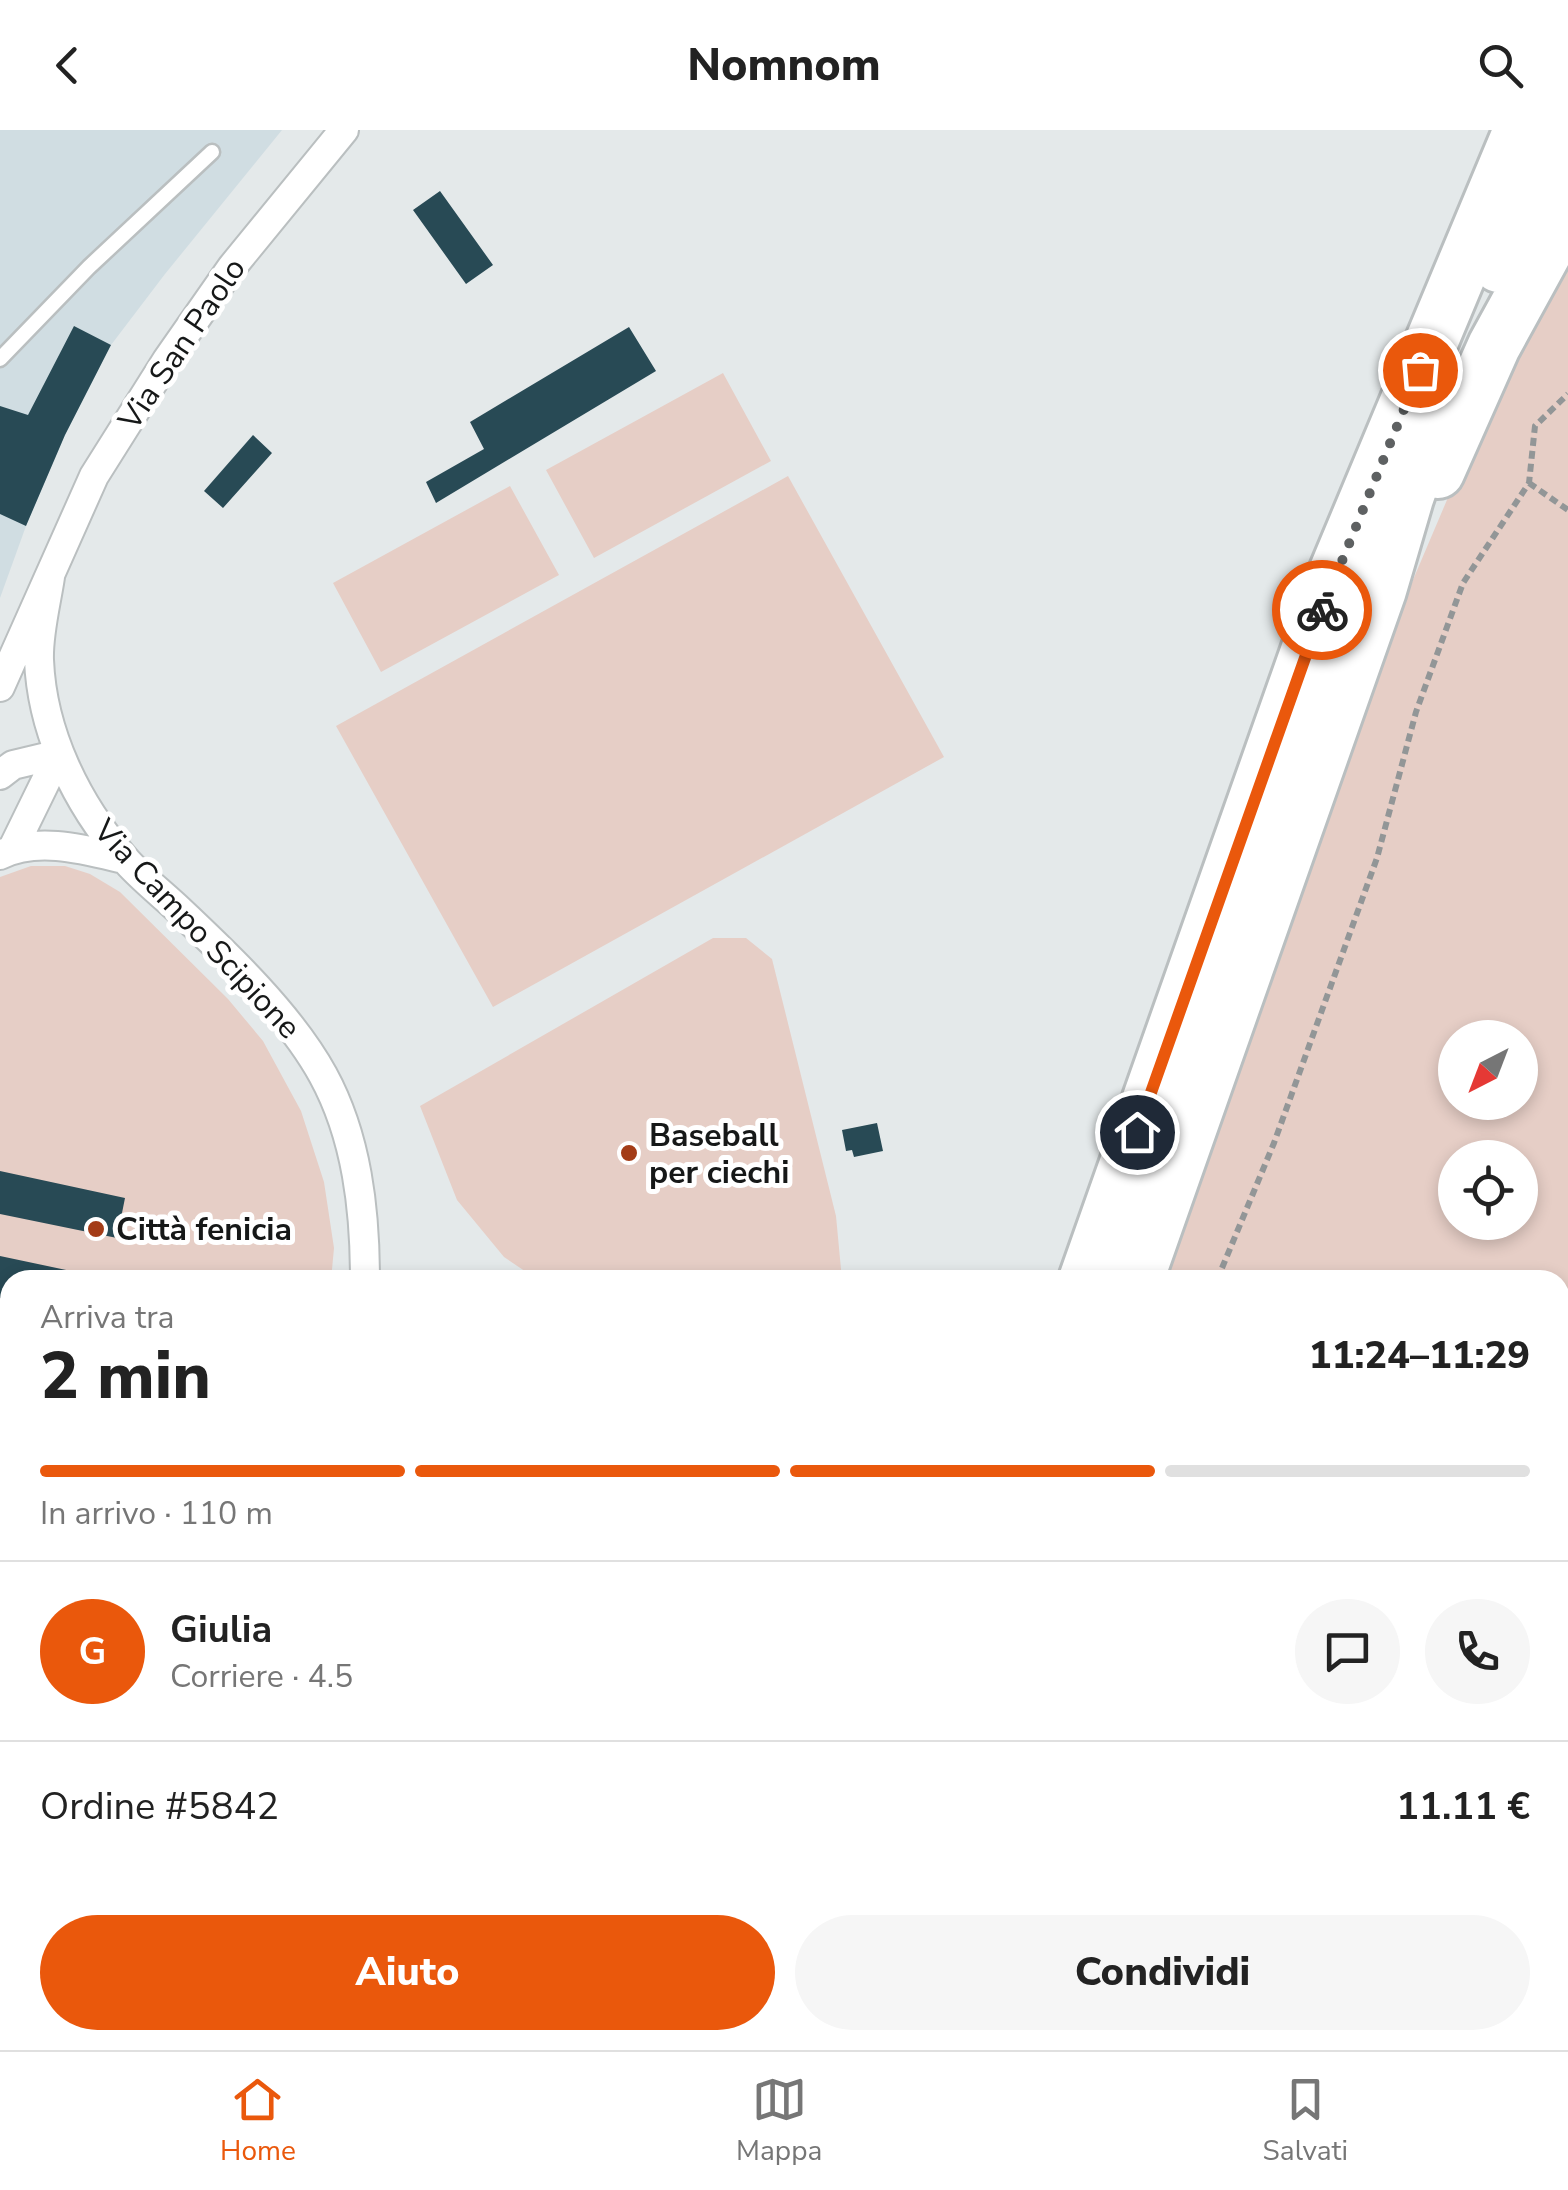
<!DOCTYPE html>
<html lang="it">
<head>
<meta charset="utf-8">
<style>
	:root { --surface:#fff; --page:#f6f6f6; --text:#222; --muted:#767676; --line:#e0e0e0; --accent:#ea580c }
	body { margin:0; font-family:"Nunito Sans",sans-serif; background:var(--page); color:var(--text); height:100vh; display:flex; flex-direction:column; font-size:38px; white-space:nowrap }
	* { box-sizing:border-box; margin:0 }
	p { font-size:32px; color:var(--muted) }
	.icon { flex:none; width:55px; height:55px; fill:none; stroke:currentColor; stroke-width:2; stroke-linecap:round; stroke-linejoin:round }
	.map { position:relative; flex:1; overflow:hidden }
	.sheet { position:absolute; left:0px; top:1140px; width:1570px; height:780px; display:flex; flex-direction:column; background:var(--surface); border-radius:30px 30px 0 0; box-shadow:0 5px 15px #0003 }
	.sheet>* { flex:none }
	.needle { width:65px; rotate:222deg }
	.controls { position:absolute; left:1438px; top:890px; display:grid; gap:20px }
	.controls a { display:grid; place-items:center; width:100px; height:100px; border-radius:50%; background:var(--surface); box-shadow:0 5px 15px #0003; font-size:50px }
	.pin { position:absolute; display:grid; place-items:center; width:85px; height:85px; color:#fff; margin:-42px; border:5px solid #fff; border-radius:50%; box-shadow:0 2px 10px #0007 }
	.courier { position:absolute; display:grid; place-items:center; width:100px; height:100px; margin:-50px; border:8px solid #ea580c; border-radius:50%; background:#fff; color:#222; box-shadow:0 2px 12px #0007 }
	.overview em { font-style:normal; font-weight:800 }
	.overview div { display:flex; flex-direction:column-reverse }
	.overview { display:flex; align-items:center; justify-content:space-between; height:170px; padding:0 40px }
	h1 { font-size:65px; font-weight:800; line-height:75px }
	.bar { display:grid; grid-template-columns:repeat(4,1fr); gap:15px 10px; align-content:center; height:120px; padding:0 40px }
	.bar i { height:12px; border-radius:8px; background:var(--line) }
	.bar .on { background:var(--accent) }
	.bar p { grid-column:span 4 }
	.line { display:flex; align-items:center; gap:25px; padding:0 40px; border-top:2px solid var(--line) }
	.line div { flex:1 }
	.round { display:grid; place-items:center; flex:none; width:105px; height:105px; border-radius:52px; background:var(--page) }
	.primary-button { display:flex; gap:20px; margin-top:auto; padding:20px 40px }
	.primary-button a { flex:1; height:115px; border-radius:60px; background:var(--accent); color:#fff; font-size:40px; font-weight:800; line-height:115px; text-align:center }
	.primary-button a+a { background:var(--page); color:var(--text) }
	header { display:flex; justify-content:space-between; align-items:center; height:130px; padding:0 40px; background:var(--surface); font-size:45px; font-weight:800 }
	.tab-bar { display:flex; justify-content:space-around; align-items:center; height:140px; border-top:2px solid var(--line); background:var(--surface); font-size:28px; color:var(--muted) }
	.tab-bar a { display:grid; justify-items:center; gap:5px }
	.tab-bar .on { color:var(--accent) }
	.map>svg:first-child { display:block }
	.built { fill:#d0dde2 }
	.green { fill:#e6cec6; fill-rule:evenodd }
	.water { fill:#91b6c3; stroke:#6c8790; stroke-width:2.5 }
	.building { fill:#284a55 }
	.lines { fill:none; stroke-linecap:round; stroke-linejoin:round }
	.lane-casing { stroke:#babfc0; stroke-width:19 }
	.street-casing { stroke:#babfc0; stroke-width:32 }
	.highway-casing { stroke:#babfc0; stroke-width:58 }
	.path { stroke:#929697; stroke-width:6; stroke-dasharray:8 5; stroke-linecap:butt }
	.lane { stroke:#fff; stroke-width:14 }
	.street { stroke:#fff; stroke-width:28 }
	.highway { stroke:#fff; stroke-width:52 }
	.done { stroke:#5e6162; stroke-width:10; stroke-dasharray:0 18 }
	.route { stroke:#ea580c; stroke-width:12 }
	.poi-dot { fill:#a33c17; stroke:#fff; stroke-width:4 }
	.labels { text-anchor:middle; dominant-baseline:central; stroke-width:10; stroke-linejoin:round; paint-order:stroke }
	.street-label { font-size:32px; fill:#161818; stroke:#fff }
	.poi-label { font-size:32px; font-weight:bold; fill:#161818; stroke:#fff; text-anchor:start }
</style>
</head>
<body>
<header><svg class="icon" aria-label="back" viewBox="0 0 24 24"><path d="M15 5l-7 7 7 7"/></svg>Nomnom<svg class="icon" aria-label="search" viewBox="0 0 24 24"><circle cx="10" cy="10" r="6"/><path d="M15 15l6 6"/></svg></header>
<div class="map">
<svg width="1568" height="1920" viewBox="0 0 1568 1920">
	<rect width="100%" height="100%" fill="#e4e9ea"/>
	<path class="built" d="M0 0H282L165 144 111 215 65 305 26 396 0 468Z"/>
	<path class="green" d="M1568 123V1219L1560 1244V1150H1162L1407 464 1492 264ZM1455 908H1520V972H1455ZM1455 1028H1520V1092H1455Z
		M723 243 771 331 594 428 546 340Z
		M788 346 944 627 493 877 336 596Z
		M510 356 559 445 381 542 333 453Z
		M31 736H65L90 744 120 762 228 869 263 911 301 981 324 1052 334 1118 331 1150H10V1738L0 1754V747Z
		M713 808H746L772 829 836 1086 842 1150H538L504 1127 457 1070 420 976Z
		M154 1910H507L503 1920H150Z
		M894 1910H1340L1337 1920H891Z"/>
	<path class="water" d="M1568 1219V1400L1560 1425V1244Z
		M1568 1678V1920H1484L1487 1910H1560V1700Z"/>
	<path class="building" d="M440 61 493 135 466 154 413 80Z
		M74 196 111 215 65 305 26 396 0 384V276L28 285Z
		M629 197 656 241 436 373 426 352 484 319 470 292Z
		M253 305 272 323 223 378 204 361Z
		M877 993 883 1021 854 1027 852 1020 846 1021 842 1000Z
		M0 1041 125 1068 117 1108 0 1084Z
		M0 1126 104 1148V1150H10V1170L0 1168Z"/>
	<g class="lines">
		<g class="lane-casing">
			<path id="lane" d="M0 229 89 137 212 22"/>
		</g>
		<g class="street-casing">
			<path id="street" d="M50 447C46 474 38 503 39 530 42 603 77 674 124 728 140 747 161 763 179 780 229 827 290 885 323 945 357 1007 365 1080 365 1150
				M0 557 94 346 167 230 232 137 344 0
				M0 645 13 635 59 624
				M13 718 59 624
				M0 725C38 706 86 720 124 729
				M0 1826 10 1811"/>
		</g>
		<g class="highway-casing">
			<path id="highway" d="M1499 136 1514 101 1568 5
				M1438 342 1494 216 1568 81
				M1085 1150 1334 445 1520 0
				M1137 1150 1380 460 1407 368 1434 291
				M813 1920 816 1910
				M866 1920 870 1910"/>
		</g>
		<path class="path" d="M1529 353 1568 380
			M1217 1150 1274 1013 1377 728 1416 582 1463 453 1529 353 1535 296 1568 264
			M1560 1628 1568 1603
			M933 1920 936 1910
			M1460 1920 1464 1910"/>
		<use href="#lane" class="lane"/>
		<use href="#street" class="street"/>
		<use href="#highway" class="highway"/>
	</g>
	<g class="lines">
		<path class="done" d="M1322 480 1420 240"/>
		<path class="route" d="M1137 1002 1322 480"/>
	</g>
	<g class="poi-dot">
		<circle cx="629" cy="1023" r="10"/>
		<circle cx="96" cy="1099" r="10"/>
	</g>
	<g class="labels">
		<g class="street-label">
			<text transform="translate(182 214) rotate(-56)">Via San Paolo</text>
			<text transform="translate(197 799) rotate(47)">Via Campo Scipione</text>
		</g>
		<g class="poi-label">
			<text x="649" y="1005">Baseball<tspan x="649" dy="37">per ciechi</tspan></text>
			<text x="116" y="1099">Città fenicia</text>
		</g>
	</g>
</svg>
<div class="controls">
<a><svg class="needle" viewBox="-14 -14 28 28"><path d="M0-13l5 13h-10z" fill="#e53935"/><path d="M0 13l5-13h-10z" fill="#767676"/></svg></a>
<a><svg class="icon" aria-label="locate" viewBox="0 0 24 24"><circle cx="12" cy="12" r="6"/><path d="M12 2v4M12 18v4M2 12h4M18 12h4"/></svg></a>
</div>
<div class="pin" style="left:1420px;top:240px;background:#ea580c"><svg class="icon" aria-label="bag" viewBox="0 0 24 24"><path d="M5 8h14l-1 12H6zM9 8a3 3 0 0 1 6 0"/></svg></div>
<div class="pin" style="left:1137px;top:1002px;background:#1f2937"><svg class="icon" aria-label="home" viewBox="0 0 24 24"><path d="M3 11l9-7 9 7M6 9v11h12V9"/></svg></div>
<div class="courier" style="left:1322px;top:480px"><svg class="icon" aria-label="bike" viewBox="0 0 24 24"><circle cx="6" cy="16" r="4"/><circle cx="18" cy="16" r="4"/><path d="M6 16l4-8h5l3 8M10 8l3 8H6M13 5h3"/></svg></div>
<section class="sheet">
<div class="overview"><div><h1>2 min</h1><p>Arriva tra</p></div><em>11:24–11:29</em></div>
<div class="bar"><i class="on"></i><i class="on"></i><i class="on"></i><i></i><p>In arrivo · 110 m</p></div>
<div class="line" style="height:180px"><b class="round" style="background:var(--accent);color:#fff">G</b><div><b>Giulia</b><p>Corriere · 4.5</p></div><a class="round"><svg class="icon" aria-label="chat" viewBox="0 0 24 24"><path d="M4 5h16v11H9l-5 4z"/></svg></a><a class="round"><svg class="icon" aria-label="phone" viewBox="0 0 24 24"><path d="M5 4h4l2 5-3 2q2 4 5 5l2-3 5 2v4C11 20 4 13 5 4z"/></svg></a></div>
<div class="line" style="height:130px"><div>Ordine #5842</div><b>11.11 €</b></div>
<div class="primary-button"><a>Aiuto</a><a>Condividi</a></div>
</section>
</div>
<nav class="tab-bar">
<a class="on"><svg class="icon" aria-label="home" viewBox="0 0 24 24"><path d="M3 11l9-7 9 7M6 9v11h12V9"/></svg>Home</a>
<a><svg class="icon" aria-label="map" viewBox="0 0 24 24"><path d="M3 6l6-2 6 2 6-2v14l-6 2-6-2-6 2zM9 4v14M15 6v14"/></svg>Mappa</a>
<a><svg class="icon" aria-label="saved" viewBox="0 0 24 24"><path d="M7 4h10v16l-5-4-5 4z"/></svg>Salvati</a>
</nav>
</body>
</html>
